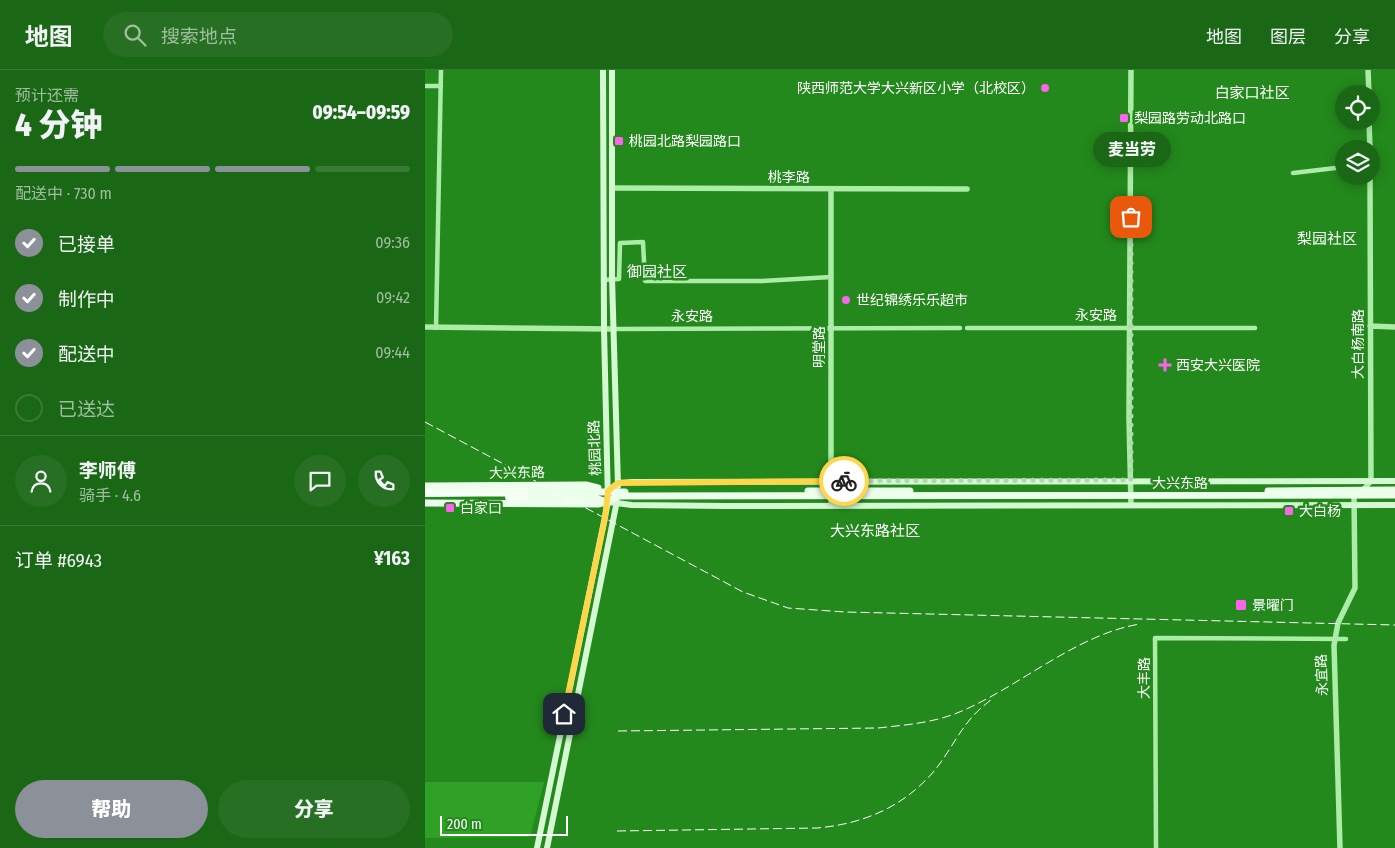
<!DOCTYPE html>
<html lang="zh">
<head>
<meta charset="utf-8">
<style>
	:root { --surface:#1a6715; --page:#276f22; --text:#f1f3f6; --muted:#9fbea0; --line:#387b34; --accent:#8c9099 }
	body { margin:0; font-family:"Fira Sans Condensed","Noto Sans SC",sans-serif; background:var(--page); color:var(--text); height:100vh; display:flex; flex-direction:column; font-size:19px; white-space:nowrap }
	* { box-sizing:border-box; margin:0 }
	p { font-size:16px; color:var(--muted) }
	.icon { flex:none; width:28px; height:28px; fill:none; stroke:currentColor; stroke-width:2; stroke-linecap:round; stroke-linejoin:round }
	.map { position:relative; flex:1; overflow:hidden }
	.drawer { display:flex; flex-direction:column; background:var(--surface); width:425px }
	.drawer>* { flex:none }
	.fabs { position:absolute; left:910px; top:15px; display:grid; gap:10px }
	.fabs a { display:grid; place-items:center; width:45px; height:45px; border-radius:50%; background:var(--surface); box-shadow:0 2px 12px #0003; font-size:25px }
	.scale { position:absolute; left:15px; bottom:12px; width:128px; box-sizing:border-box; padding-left:5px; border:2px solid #fff; border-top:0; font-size:14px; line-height:18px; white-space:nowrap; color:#fff; -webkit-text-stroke:4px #23891c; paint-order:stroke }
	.pin { position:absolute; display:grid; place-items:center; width:42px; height:42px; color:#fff; margin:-21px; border-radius:10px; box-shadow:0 2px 8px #0006 }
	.courier { position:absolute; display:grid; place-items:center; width:50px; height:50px; margin:-25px; border:4px solid #ffd54a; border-radius:50%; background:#fff; color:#222; box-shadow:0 1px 6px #0007 }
	.bubble { position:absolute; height:35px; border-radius:18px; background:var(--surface); box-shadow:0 2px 12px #0003; font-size:16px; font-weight:800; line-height:35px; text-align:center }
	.overview em { font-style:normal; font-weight:800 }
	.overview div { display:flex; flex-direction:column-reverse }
	.overview { display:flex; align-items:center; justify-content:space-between; height:85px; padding:0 15px }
	h1 { font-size:32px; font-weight:800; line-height:38px }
	.bar { display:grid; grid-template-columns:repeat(4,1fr); gap:8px 5px; align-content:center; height:60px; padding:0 15px }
	.bar i { height:6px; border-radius:4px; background:var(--line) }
	.bar .current { background:var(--accent) }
	.bar p { grid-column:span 4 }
	.line { display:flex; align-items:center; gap:12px; padding:0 15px; border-top:1px solid var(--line) }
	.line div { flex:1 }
	.round { display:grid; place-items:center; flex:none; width:52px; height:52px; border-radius:26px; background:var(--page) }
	ol { padding:0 15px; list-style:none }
	li { display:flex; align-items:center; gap:15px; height:55px }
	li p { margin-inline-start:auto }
	li .icon { padding:5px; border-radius:50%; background:var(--accent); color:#fff; stroke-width:4 }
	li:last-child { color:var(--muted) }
	li i { width:28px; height:28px; border:2px solid var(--line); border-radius:50% }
	.primary-button { display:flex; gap:10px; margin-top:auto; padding:10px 15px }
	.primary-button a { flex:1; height:58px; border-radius:30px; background:var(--accent); color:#fff; font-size:20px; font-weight:800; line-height:58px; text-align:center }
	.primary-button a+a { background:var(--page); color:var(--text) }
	header { display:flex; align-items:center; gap:30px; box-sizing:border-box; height:70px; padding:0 25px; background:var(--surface); border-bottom:1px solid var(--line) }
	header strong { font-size:24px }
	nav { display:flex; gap:28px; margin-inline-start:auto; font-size:18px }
	.search { width:350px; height:45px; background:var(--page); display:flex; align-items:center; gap:12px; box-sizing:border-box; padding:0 18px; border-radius:28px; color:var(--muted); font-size:19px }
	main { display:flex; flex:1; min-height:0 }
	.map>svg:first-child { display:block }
	.green { fill:#2fa126 }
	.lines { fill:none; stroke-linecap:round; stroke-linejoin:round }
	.minor { stroke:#abeca6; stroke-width:4.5 }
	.tertiary { stroke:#abeca6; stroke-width:5.5 }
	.secondary { stroke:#d4f9d2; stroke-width:6 }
	.primary { stroke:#ecffeb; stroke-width:7 }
	.trunk { stroke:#f6fff5; stroke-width:8 }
	.rail { stroke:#fff; stroke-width:1; stroke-dasharray:9 4; stroke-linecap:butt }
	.done { stroke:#b2d6b0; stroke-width:5; stroke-dasharray:0 9 }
	.route { stroke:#ffd54a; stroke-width:6 }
	.poi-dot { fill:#fc64ee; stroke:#23891c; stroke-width:2 }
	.labels { text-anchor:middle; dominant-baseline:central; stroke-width:5; stroke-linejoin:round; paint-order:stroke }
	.poi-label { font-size:14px; fill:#fff; stroke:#23891c; text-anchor:start }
	.street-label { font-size:14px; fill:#fff; stroke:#23891c }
	.neighbourhood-label { font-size:15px; fill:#fff; stroke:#23891c }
</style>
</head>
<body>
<header>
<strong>地图</strong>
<div class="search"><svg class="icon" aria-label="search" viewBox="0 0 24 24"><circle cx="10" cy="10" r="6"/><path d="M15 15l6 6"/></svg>搜索地点</div>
<nav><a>地图</a><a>图层</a><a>分享</a></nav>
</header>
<main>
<section class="drawer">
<div class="overview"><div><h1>4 分钟</h1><p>预计还需</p></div><em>09:54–09:59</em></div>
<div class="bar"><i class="current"></i><i class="current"></i><i class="current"></i><i></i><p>配送中 · 730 m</p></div>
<ol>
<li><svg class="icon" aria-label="check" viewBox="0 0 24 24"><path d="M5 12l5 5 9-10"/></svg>已接单<p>09:36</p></li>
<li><svg class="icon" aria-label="check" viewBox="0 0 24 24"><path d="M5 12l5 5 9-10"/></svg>制作中<p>09:42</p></li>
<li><svg class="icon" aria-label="check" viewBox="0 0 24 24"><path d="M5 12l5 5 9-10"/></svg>配送中<p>09:44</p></li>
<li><i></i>已送达</li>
</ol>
<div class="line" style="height:90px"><a class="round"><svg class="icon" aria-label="person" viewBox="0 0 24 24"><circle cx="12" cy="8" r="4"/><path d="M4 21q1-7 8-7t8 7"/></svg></a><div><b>李师傅</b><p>骑手 · 4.6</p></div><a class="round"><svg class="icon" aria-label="chat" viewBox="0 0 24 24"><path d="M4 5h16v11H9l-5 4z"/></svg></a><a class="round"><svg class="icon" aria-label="phone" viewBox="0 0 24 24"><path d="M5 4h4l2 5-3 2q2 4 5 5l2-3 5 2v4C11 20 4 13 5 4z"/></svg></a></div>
<div class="line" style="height:65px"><div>订单 #6943</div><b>¥163</b></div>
<div class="primary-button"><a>帮助</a><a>分享</a></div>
</section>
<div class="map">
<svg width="970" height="778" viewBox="0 0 970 778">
	<rect width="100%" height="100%" fill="#23891c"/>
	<path class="green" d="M0 712H119L105 767 0 768Z"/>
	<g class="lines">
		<path class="minor" d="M0 16H16
			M868 103 919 97
			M178 210 194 209 195 173 218 172 220 211H337L406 207
			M11 258 16 0
			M542 258H830
			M189 259 535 258
			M731 778 730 568 921 569"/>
		<path class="tertiary" d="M706 0 704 348 706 435
			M943 0 944 24
			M944 51 945 79
			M187 118 542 119
			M406 119V436
			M945 256 970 257
			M0 257 189 259
			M915 778 909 575 913 553 930 518 929 425 938 420 946 411 945 106"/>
		<path class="secondary" d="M187 0V207L193 416
			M183 421 193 413 207 412 970 411
			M183 432 207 435 300 436 970 435
			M112 778 183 432 179 259 178 0
			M122 778 192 431"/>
		<path class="primary" d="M0 416 161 415 173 418
			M383 421H485
			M843 421 970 420
			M99 422H200
			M99 427 173 429 183 432 193 426 970 425
			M0 433 173 434 182 432"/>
		<path class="trunk" d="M0 423 99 422
			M84 427H99"/>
		<path class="rail" d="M0 352 318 522 363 538 420 542 970 555
			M193 661 453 658C480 655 507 653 532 643 592 619 651 564 715 554
			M192 761 392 758C438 754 479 737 510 700 523 684 533 663 547 647 553 640 561 634 568 628"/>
	</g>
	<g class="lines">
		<path class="done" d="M419 411 706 410V147"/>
		<path class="route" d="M139 644 180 448 183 421 193 413 419 411"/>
	</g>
	<g class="poi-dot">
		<circle cx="620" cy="18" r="5"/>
		<rect x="694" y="43" width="10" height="10" rx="2.5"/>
		<rect x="189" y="66" width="10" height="10" rx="2.5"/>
		<circle cx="421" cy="230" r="5"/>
		<path d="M737.5 287.5h5v5h5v5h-5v5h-5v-5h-5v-5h5z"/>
		<rect x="20" y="433" width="10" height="10" rx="2.5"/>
		<rect x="859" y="436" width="10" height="10" rx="2.5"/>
		<rect x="810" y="529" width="12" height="12" rx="2.5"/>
	</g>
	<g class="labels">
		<g class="poi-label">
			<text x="610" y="18" text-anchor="end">陕西师范大学大兴新区小学（北校区）</text>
			<text x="709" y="48">梨园路劳动北路口</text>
			<text x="204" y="71">桃园北路梨园路口</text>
			<text x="431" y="230">世纪锦绣乐乐超市</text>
			<text x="751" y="295">西安大兴医院</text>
			<text x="35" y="438">白家口</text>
			<text x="874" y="441">大白杨</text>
			<text x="827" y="535">景曜门</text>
		</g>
		<g class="street-label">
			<text x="364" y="107">桃李路</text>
			<text x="671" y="245">永安路</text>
			<text x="267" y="246">永安路</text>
			<text transform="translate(933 274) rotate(-90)">大白杨南路</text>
			<text transform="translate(394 277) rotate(-90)">明堂路</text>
			<text transform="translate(170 378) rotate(-92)">桃园北路</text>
			<text transform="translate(92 403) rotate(-1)">大兴东路</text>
			<text x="755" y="413">大兴东路</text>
			<text transform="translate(897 605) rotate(-92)">永宜路</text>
			<text transform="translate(719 608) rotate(-90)">大丰路</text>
		</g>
		<g class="neighbourhood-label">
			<text x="827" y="23">白家口社区</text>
			<text x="902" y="169">梨园社区</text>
			<text x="232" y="202">御园社区</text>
			<text x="450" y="461">大兴东路社区</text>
		</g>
	</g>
</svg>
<div class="fabs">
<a><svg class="icon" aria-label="locate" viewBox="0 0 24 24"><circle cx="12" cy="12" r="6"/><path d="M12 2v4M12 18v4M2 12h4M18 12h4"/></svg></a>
<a><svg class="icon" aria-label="layers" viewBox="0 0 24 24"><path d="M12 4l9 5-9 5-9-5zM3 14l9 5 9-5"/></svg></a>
</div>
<div class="scale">200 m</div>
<div class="pin" style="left:706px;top:147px;background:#ea580c"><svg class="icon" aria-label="bag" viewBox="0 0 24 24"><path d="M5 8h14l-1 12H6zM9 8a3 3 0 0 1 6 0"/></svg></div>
<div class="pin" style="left:139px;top:644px;background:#1f2937"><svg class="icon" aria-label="home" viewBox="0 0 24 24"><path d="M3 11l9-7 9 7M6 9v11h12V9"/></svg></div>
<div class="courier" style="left:419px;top:411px"><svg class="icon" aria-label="bike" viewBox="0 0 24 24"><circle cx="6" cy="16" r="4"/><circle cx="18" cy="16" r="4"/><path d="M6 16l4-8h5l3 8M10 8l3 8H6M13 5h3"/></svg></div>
<div class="bubble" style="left:668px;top:62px;width:78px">麦当劳</div>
</div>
</main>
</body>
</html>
